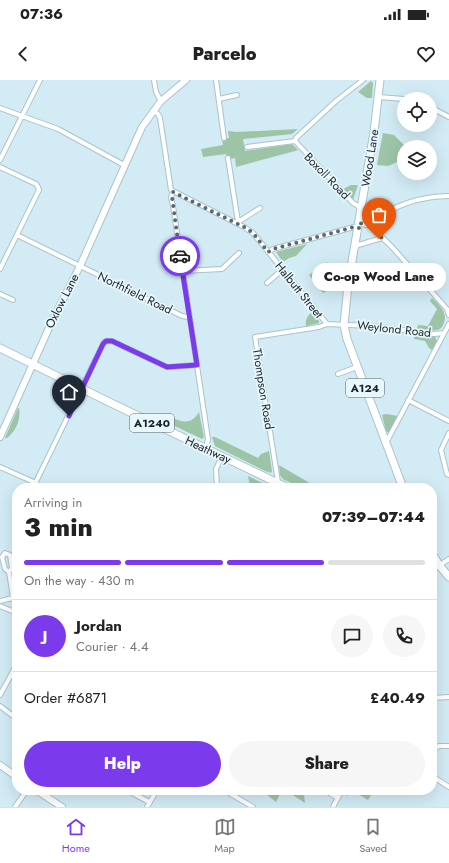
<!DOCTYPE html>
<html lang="en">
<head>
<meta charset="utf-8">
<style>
	:root { --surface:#fff; --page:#f6f6f6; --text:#222; --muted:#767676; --line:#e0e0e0; --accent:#7c3aed }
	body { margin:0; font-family:Jost,sans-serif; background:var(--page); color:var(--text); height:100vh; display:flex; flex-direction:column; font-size:15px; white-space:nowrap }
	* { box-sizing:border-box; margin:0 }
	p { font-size:13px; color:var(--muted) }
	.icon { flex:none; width:22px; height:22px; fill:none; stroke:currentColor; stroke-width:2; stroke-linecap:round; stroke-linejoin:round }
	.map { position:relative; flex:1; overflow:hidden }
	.panel { position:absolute; left:12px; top:403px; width:425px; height:312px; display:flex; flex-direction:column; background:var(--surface); border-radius:16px; box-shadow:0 4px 16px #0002 }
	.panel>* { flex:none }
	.fabs { position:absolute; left:397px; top:12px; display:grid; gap:8px }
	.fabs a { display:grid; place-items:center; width:40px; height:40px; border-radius:50%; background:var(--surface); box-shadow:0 4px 16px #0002; font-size:20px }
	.pin { position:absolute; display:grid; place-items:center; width:34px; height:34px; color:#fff; margin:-41px -17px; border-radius:50% 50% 50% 0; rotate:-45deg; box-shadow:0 0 4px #0007 }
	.pin .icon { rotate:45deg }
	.courier { position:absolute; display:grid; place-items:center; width:40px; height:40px; margin:-20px; border:3px solid #7c3aed; border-radius:50%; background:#fff; color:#222; box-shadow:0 1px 5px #0007 }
	.bubble { position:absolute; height:28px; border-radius:14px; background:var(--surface); box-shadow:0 4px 16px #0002; font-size:13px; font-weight:800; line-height:28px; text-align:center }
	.summary em { font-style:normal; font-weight:800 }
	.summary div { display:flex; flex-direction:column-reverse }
	.summary { display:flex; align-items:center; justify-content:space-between; height:68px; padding:0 12px }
	h1 { font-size:26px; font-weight:800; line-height:30px }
	.bar { display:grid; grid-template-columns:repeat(4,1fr); gap:6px 4px; align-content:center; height:48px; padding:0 12px }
	.bar i { height:5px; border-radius:3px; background:var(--line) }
	.bar .selected { background:var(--accent) }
	.bar p { grid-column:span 4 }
	.line { display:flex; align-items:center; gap:10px; padding:0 12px; border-top:1px solid var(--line) }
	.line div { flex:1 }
	.round { display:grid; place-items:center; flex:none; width:42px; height:42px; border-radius:21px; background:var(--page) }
	.button { display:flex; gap:8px; margin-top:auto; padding:8px 12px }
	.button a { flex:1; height:46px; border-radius:24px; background:var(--accent); color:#fff; font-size:16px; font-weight:800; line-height:46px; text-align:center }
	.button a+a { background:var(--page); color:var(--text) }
	.status { display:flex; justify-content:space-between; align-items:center; height:28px; padding:0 20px; background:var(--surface); direction:ltr }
	.status svg { height:11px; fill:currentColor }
	header { display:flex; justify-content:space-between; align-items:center; height:52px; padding:0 12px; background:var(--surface); font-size:18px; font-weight:800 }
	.dock { display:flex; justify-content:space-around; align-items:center; height:56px; border-top:1px solid var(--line); background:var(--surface); font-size:11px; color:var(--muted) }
	.dock a { display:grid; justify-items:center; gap:2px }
	.dock .selected { color:var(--accent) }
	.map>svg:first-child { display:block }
	.green { fill:#9dc4a7 }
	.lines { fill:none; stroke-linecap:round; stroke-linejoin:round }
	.street-casing { stroke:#aac3cc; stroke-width:6 }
	.secondary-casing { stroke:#aac3cc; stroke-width:8 }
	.primary-casing { stroke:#aac3cc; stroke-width:9 }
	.street { stroke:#fff; stroke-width:4 }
	.secondary { stroke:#fff; stroke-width:6 }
	.primary { stroke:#fff; stroke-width:7 }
	.done { stroke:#5a696f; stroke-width:4; stroke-dasharray:0 7.2 }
	.route { stroke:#7c3aed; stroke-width:5 }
	.labels { text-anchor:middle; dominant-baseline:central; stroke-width:3.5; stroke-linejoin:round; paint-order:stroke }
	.shield { fill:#e7f7fc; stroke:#586367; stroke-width:1 }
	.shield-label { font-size:11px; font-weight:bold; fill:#1a2327 }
	.street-label { font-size:12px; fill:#1a2327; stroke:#e7f7fc }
</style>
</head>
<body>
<div class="status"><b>07:36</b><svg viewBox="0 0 49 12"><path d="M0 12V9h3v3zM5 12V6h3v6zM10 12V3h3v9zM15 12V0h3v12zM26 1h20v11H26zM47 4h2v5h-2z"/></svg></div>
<header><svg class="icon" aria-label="back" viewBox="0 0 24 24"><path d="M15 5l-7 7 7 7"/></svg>Parcelo<svg class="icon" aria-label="heart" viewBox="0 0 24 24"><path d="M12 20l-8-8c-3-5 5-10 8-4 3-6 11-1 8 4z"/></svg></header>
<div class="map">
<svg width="449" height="727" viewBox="0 0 449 727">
	<rect width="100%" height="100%" fill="#d2ebf5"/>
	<path class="green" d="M371 1 373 3 372 18H367L358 12Z
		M298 49 292 54 243 59 245 71 292 64 298 70 295 71 236 87 235 78 227 80 226 74 203 77 201 69 223 65 222 59 229 58 228 51 237 52Z
		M383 53 394 55 406 67H404V79L388 86 377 85Z
		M351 105H358L353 120 343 109Z
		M370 120 379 124 383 129 373 135 370 136 368 133Z
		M307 164 296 176 289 178 283 182 276 172Z
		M327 182 330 187 326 211 324 213 322 212 309 195Z
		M432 218C440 226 449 233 443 245 442 248 439 250 436 250 430 251 423 249 417 249L418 245 428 246 437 229 430 221Z
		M312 232 319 241V243L306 246C305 240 307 236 312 232Z
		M414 255 435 257 437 261 432 270 429 268 425 261 414 259Z
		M18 328H19C21 340 16 351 7 358H5Z
		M199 332 204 357 202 359 156 337C157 337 162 336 163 336 177 337 188 350 199 332Z
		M386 334 398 336 389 353 386 351 382 335Z
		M212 357H215L258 378 261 374 269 371 272 391 271 393 265 391 215 366Z
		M279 385 318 408H301L283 399 280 395Z
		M248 396 273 408 250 407Z
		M261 710H282L276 722Z
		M285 710H306L304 714 305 723Z
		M346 710H374L368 720 351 710 347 716 344 714Z"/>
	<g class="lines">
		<g class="street-casing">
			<path id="street" d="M154 0 156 12 161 21
				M216 0 224 58
				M379 17 404 19
				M219 19 237 15
				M430 27 449 37
				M0 28 58 49 124 85
				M153 30 158 34 160 38 171 110 244 147 253 153 327 244
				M295 61 353 123 358 126H362
				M295 61 296 58 336 21 363 0
				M247 67 295 61
				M228 78 238 142 237 144
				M0 80 40 0
				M0 87 36 104 38 107 39 110 0 189
				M173 112 171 117 173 126 208 359 206 368
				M238 142 260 128
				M359 143 366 145 370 143V146L392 167 447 229 449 235
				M370 143C393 126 420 116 449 116
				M17 155 182 236 189 237
				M355 166 382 158
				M268 172 273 169 354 147 358 148
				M183 191 222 189 239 173
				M267 203 282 190
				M0 214 13 220
				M338 294 357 287
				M408 320 449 341
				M449 353 441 370 447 394 449 395
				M386 363 449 244
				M0 387 36 403
				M33 408 104 262 108 261H112L167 287 197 285
				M217 408 216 389 222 376
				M279 408 255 257 319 247 327 244 371 246 434 254 444 253
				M432 490 449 479
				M9 492 12 488 10 475 5 473 2 477 5 489 9 492 13 518
				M0 521 17 517
				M0 526 17 533
				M0 615 17 584
				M432 618 449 617
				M0 626 17 639
				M432 670 439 666H449
				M432 696 449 707
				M127 710 149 722
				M224 710 253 727
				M324 710 338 718
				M15 727 27 710
				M147 727 157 710
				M333 727 342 710"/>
		</g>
		<g class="secondary-casing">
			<path id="secondary" d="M0 357 53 239 80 186 142 47 161 21 186 0
				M0 685 17 697
				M36 710 62 727"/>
		</g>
		<g class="primary-casing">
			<path id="primary" d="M380 0 374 52 348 205 344 245 347 259 403 408
				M0 268 107 321 288 408
				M432 473 439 485 449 497"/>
		</g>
		<use href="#street" class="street"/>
		<use href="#secondary" class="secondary"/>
		<use href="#primary" class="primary"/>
	</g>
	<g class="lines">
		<path class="done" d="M180 176 172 117 173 112 244 147 253 153 268 172 273 169 354 147 359 148V143L366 145 370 143V146L382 158 379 159"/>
		<path class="route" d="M69 336 103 264 106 261H112L167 287 197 285 180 176"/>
	</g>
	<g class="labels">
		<g class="shield">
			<rect x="346" y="299" width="38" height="18" rx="3"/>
			<rect x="130" y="334" width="44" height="18" rx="3"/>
		</g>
		<g class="shield-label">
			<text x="365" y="308">A124</text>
			<text x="152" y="343">A1240</text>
		</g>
		<g class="street-label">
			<text transform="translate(370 78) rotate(-81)">Wood Lane</text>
			<text transform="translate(327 96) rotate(46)">Boxoll Road</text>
			<text transform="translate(299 210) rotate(51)">Halbutt Street</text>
			<text transform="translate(135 213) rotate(26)">Northfield Road</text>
			<text transform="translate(62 221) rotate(-63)">Oxlow Lane</text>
			<text transform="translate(394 249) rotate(6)">Weylond Road</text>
			<text transform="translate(263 309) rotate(81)">Thompson Road</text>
			<text transform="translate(208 370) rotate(25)">Heathway</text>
		</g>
	</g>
</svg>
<div class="fabs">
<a><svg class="icon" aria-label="locate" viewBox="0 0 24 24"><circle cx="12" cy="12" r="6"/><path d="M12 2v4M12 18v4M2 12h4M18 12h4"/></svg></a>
<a><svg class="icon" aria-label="layers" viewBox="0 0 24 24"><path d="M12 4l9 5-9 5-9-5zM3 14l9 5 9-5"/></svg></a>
</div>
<div class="pin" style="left:379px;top:159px;background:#ea580c"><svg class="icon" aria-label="bag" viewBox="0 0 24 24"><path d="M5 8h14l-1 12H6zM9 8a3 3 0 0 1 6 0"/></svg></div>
<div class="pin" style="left:69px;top:336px;background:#1f2937"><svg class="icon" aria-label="home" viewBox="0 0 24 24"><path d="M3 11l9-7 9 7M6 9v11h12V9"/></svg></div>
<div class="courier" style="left:180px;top:176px"><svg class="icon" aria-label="car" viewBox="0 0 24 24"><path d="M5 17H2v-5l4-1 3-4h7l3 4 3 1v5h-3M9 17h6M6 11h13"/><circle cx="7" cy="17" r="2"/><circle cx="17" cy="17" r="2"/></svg></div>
<div class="bubble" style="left:312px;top:183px;width:134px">Co-op Wood Lane</div>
<section class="panel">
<div class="summary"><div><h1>3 min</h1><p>Arriving in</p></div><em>07:39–07:44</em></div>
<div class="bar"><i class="selected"></i><i class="selected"></i><i class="selected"></i><i></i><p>On the way · 430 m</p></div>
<div class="line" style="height:72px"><b class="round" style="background:var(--accent);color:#fff">J</b><div><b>Jordan</b><p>Courier · 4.4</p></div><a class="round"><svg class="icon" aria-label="chat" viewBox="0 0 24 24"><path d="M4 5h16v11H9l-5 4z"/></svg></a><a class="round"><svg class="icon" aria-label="phone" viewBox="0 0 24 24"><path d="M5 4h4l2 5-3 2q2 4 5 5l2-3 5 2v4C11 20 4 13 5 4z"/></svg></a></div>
<div class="line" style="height:52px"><div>Order #6871</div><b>£40.49</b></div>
<div class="button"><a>Help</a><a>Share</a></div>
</section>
</div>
<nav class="dock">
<a class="selected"><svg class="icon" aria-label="home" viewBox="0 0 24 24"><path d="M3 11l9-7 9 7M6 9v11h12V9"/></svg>Home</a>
<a><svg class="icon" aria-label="map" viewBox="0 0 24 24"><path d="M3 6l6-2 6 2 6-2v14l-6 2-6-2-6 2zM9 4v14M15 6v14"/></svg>Map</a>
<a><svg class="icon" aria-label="saved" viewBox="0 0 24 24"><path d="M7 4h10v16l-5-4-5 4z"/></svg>Saved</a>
</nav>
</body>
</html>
